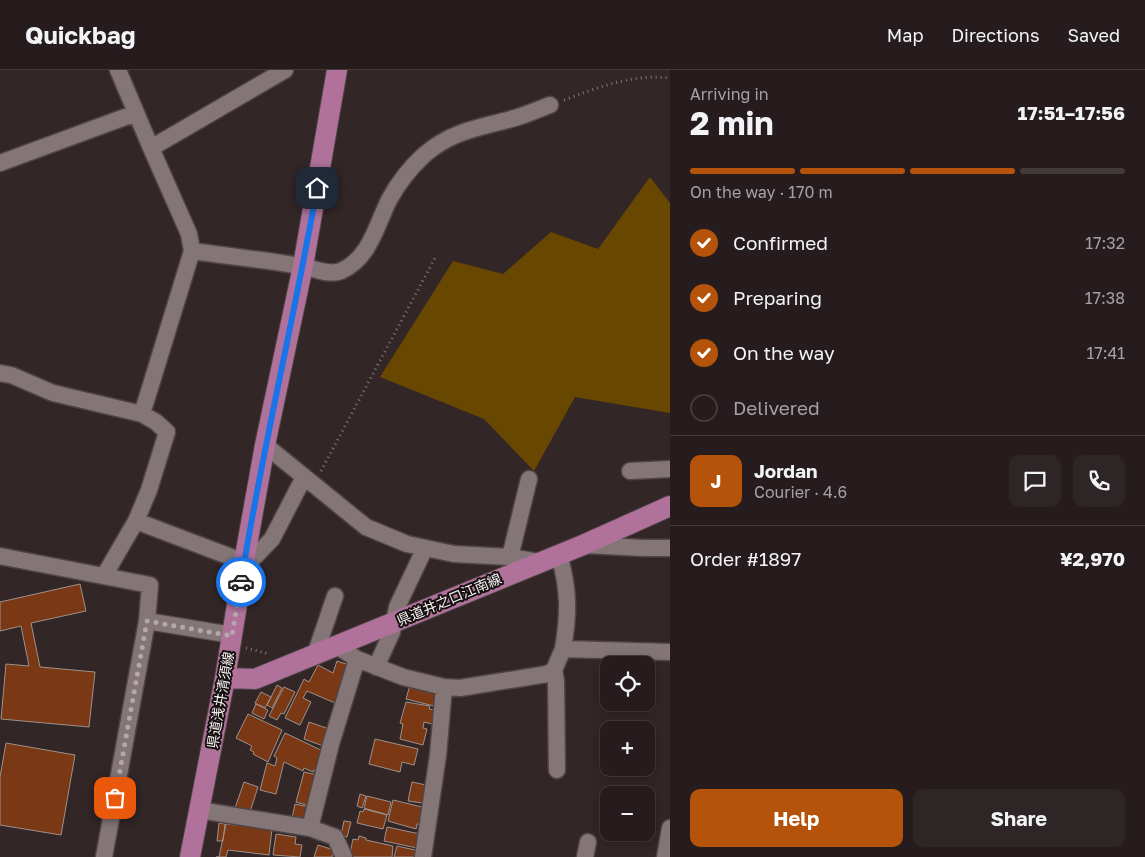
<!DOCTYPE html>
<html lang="en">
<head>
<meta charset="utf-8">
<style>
	:root { --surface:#261c1d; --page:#2e2526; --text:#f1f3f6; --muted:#a4a1a4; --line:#423a3b; --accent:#b45309 }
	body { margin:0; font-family:"Golos Text","Noto Sans JP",sans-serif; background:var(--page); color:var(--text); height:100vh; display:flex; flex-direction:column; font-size:19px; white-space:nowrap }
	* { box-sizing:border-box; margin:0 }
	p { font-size:16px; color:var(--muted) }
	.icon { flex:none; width:28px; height:28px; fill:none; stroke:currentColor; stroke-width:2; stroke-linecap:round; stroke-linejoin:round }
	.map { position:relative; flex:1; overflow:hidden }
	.sheet { display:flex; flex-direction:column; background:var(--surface); width:475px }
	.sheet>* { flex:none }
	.controls { position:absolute; left:600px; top:586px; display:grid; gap:10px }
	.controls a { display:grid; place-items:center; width:55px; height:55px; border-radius:10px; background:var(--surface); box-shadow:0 2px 12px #0003,0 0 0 1px var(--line); font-size:25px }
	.pin { position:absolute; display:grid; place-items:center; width:42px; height:42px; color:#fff; margin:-21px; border-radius:10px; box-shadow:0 2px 8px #0006 }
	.courier { position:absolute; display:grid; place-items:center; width:50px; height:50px; margin:-25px; border:4px solid #1a73e8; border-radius:50%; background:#fff; color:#222; box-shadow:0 1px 6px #0007 }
	.overview em { font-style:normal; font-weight:700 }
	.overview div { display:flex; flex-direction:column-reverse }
	.overview { display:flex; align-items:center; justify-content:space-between; height:85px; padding:0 20px }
	h1 { font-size:32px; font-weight:700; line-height:38px }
	.bar { display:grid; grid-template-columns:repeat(4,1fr); gap:8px 5px; align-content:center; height:60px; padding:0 20px }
	.bar i { height:6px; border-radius:4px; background:var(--line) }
	.bar .active { background:var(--accent) }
	.bar p { grid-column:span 4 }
	.line { display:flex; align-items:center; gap:12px; padding:0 20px; border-top:1px solid var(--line) }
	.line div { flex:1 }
	.round { display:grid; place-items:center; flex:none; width:52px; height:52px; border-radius:10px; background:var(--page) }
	ol { padding:0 20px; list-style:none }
	li { display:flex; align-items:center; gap:15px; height:55px }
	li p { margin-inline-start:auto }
	li .icon { padding:5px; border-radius:50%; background:var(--accent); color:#fff; stroke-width:4 }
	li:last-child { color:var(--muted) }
	li i { width:28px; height:28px; border:2px solid var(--line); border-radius:50% }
	.primary-button { display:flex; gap:10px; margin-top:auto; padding:10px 20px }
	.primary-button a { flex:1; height:58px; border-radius:10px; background:var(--accent); color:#fff; font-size:20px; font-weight:700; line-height:58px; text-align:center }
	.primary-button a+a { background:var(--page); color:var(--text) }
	header { display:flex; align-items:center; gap:30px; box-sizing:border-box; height:70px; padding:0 25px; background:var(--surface); border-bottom:1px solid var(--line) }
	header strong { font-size:24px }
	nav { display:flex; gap:28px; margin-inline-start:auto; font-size:18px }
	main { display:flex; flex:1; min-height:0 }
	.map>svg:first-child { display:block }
	.green { fill:#684800 }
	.building { fill:#7a3814; stroke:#9e918c }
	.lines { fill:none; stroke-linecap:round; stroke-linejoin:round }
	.minor-casing { stroke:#504546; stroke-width:19 }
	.major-casing { stroke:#504546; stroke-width:22 }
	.path { stroke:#837879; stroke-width:3; stroke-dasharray:1 4; stroke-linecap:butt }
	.minor { stroke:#847677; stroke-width:16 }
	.major { stroke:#b0729b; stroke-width:20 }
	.done { stroke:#b3a9aa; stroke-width:5; stroke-dasharray:0 9 }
	.route { stroke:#1a73e8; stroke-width:6 }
	.labels { text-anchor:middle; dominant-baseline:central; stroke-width:4; stroke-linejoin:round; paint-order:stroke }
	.street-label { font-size:14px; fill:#f9f0f1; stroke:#161111 }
</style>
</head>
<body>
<header>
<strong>Quickbag</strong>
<nav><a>Map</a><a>Directions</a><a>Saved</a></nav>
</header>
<main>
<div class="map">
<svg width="670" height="787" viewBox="0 0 670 787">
	<rect width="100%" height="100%" fill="#322627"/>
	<path class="green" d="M650 107 670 133V343L575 327 534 401 484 349 380 307 453 191 503 204 551 162 598 179Z"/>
	<path class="building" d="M80 514 86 541 31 553 40 597 95 602 89 657 1 649 6 594 29 596 21 556 0 561V532Z
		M337 591 349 595 335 633 307 621 303 628 311 632 300 655 285 648 304 609 309 612 318 595 333 603Z
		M277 615 282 618 272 638 267 635Z
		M410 615 438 622 434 636 406 629Z
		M284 617 295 622 284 644 281 643 277 650 269 646Z
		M261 622 271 627 265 638 255 633Z
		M406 632 430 636 429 639 435 640 432 654 424 652 423 658 427 659 423 675 400 669 403 654 400 653Z
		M256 634 268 640 264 649 252 643Z
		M248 644 282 660 268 692 253 684 254 682 250 680 252 676 236 668Z
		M309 652 332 660 326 677 304 669Z
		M285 663 323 681V687L316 701 314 700 313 702 304 698 303 701 284 692 276 724 260 720 267 693 275 696 277 688 274 686Z
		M375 669 418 679 414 695 402 692 400 702 369 694Z
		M6 673 75 685 61 765 0 755V707Z
		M304 702 318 705 310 736 296 732Z
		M244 712 258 717 250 742 235 738Z
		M412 712 426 715 422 733 408 731Z
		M360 724 366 726 362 738 357 736Z
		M367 726 391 732 388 745 364 738Z
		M393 730 422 737 420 754H417L416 759 388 751Z
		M295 734 309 737 305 751 292 748Z
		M364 739 387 745 383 759 357 753 360 741 363 742Z
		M344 751 351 752 347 767 341 765Z
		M219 753 225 754 223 771H217Z
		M226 754 272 759 269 785 228 780 226 787H216H219Z
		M387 757 420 764 417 778 384 771Z
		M276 764 296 767 295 774 302 775 300 787 273 785Z
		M359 766 366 768V770L393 776 392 787H352L353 784 350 783 353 769 358 770Z
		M318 775 334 780 332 787H314Z
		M397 776 415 780V787H394Z"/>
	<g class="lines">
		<g class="minor-casing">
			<path id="minor" d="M118 0 151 78 285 0
				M0 93 136 43
				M192 181C228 186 264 190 301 196 313 198 329 206 341 201 370 188 376 156 389 130 397 115 411 97 424 85 454 59 482 58 518 47 528 44 539 39 550 35
				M0 303 11 305 53 323 142 344
				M265 375 366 457 407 474 454 484 510 487 539 492
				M630 401 670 399
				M136 451 244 492
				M585 475 643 478H670
				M559 484C569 520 569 543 563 579L670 582
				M0 486 150 515 147 551 104 787
				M510 487 529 409
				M242 500 272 469 304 407
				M104 506 136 451 149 420 167 362 156 352 142 344 192 181 189 164 151 78
				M147 551 232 565
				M315 585 335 526
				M357 589 403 607 444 617 460 618 547 604 554 600 563 579
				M376 597 392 562 397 537 425 478
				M554 600 556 611 557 700
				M199 740 310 758 335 767 344 787
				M310 758 331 674 357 589 337 576
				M423 787 438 685 444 617
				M585 787 588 772
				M665 787 670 758"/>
		</g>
		<g class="major-casing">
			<path id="major" d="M225 608 255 609 583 475 670 436
				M190 787 225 608 244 492 265 375 303 196 337 0"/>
		</g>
		<path class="path" d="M564 30C600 17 631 4 670 8
			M321 401 435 188
			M246 578 269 584"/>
		<use href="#minor" class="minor"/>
		<use href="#major" class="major"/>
	</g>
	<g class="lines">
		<path class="done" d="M115 728 147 551 232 566 241 512"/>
		<path class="route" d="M241 512C262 380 294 250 317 118"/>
	</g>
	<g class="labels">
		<g class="street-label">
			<text transform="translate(449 529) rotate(-23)">県道井之口江南線</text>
			<text transform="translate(220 630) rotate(-80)">県道浅井清須線</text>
		</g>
	</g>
</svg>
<div class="controls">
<a><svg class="icon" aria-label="locate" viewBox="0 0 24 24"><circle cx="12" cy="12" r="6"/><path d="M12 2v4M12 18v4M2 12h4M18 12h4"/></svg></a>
<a>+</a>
<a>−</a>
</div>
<div class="pin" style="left:115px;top:728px;background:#ea580c"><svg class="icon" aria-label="bag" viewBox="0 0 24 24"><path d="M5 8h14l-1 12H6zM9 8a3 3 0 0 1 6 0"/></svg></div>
<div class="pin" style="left:317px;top:118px;background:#1f2937"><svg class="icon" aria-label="home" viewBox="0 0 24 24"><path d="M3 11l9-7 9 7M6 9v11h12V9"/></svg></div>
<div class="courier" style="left:241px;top:512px"><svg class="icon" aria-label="car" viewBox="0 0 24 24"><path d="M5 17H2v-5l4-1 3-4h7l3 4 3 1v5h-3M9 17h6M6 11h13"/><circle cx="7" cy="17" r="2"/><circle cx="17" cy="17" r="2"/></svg></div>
</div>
<section class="sheet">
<div class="overview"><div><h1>2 min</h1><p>Arriving in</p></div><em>17:51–17:56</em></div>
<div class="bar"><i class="active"></i><i class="active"></i><i class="active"></i><i></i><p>On the way · 170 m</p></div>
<ol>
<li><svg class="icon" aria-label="check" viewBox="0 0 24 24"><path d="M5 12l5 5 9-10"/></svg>Confirmed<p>17:32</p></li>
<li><svg class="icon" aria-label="check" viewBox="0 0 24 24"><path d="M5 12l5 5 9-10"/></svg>Preparing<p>17:38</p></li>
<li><svg class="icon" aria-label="check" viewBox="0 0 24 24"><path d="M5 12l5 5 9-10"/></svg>On the way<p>17:41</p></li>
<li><i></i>Delivered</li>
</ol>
<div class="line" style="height:90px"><b class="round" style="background:var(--accent);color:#fff">J</b><div><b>Jordan</b><p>Courier · 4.6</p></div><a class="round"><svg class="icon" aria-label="chat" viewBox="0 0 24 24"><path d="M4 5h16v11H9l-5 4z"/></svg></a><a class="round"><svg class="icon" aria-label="phone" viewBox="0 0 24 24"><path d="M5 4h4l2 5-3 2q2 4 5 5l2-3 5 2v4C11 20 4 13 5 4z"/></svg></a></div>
<div class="line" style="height:65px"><div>Order #1897</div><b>¥2,970</b></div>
<div class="primary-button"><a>Help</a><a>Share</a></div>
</section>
</main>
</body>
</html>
